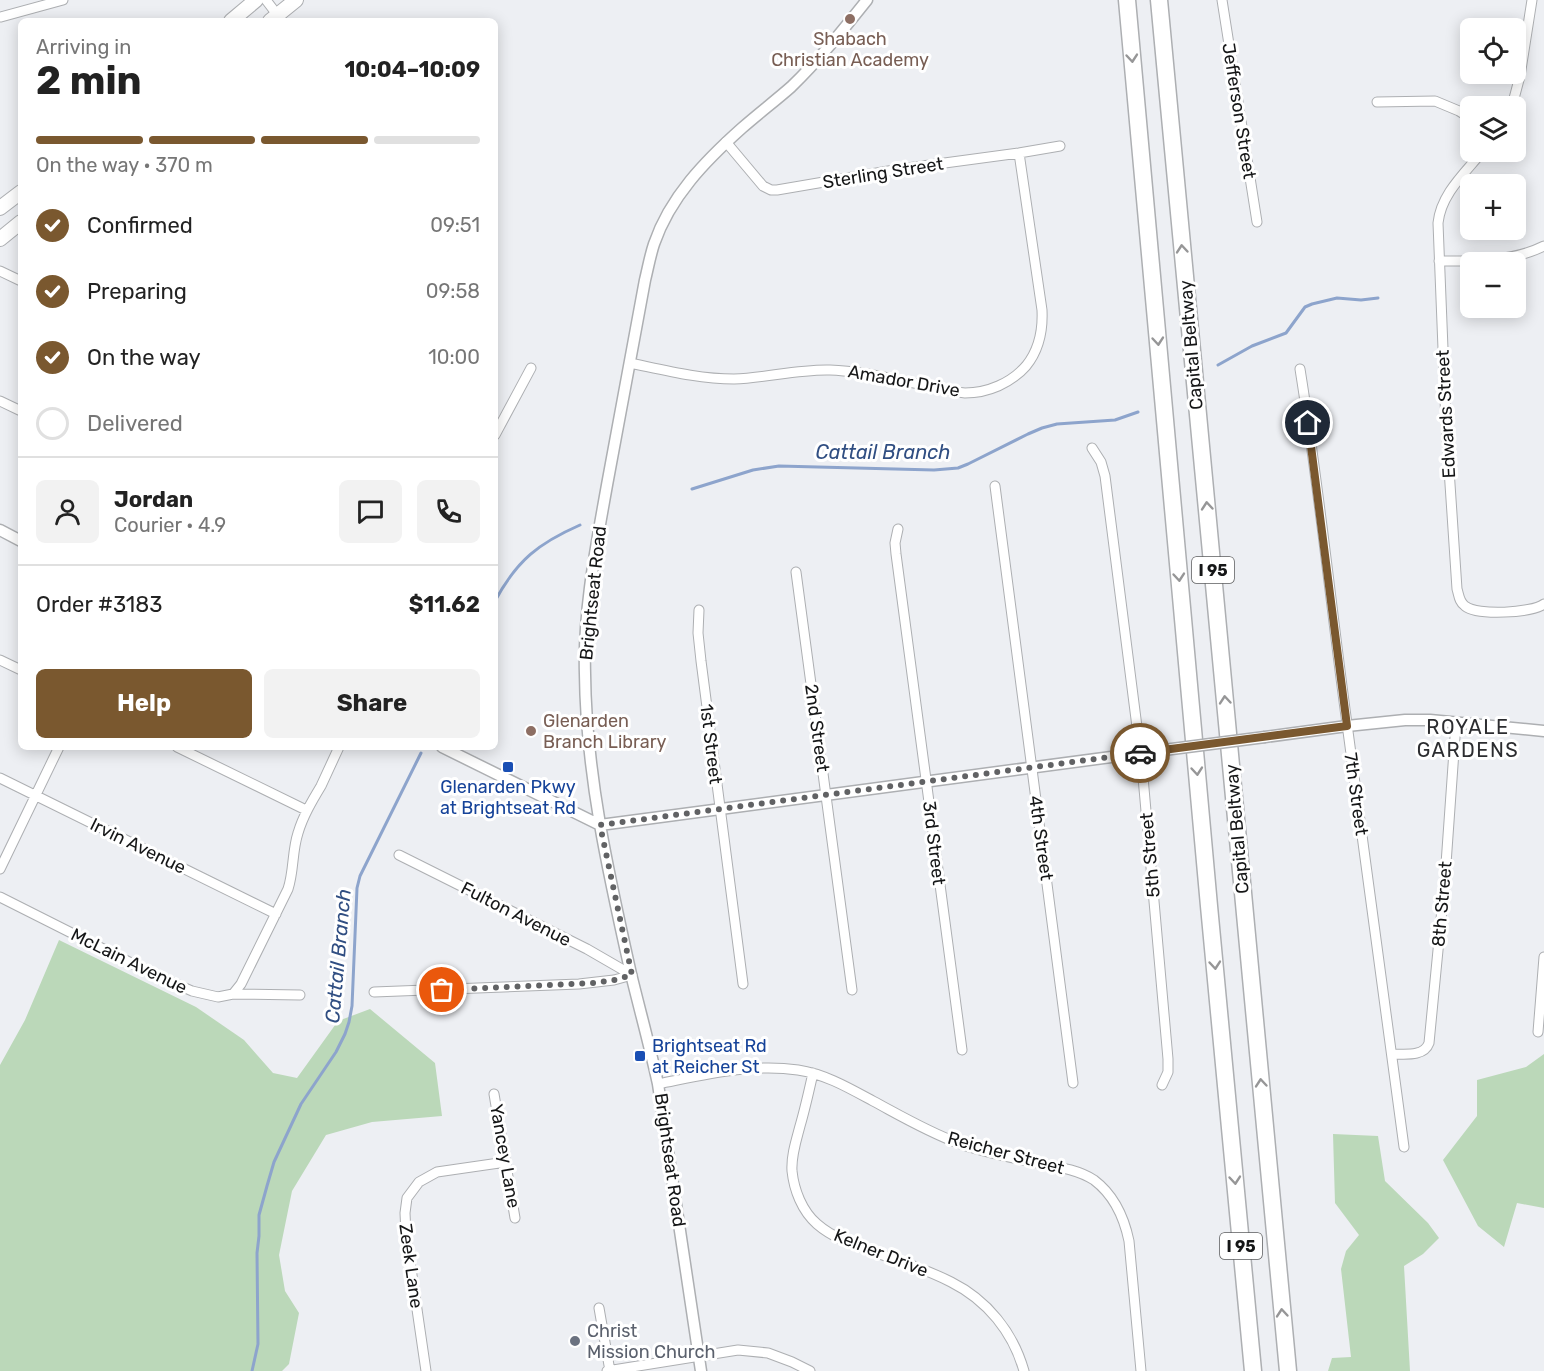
<!DOCTYPE html>
<html lang="en">
<head>
<meta charset="utf-8">
<style>
	:root { --surface:#fff; --page:#f2f2f2; --text:#222; --muted:#767676; --line:#e0e0e0; --accent:#7a582f }
	body { margin:0; font-family:Rubik,sans-serif; background:var(--page); color:var(--text); height:100vh; display:flex; flex-direction:column; font-size:22px; white-space:nowrap }
	* { box-sizing:border-box; margin:0 }
	p { font-size:20px; color:var(--muted) }
	.icon { flex:none; width:33px; height:33px; fill:none; stroke:currentColor; stroke-width:2; stroke-linecap:round; stroke-linejoin:round }
	.map { position:relative; flex:1; overflow:hidden }
	.panel { position:absolute; left:18px; top:18px; width:480px; height:732px; display:flex; flex-direction:column; background:var(--surface); border-radius:9px; box-shadow:0 3px 15px #0003 }
	.panel>* { flex:none }
	.fabs { position:absolute; left:1460px; top:18px; display:grid; gap:12px }
	.fabs a { display:grid; place-items:center; width:66px; height:66px; border-radius:9px; background:var(--surface); box-shadow:0 3px 15px #0003; font-size:30px }
	.pin { position:absolute; display:grid; place-items:center; width:51px; height:51px; color:#fff; margin:-26px; border:3px solid #fff; border-radius:50%; box-shadow:0 2px 6px #0007 }
	.courier { position:absolute; display:grid; place-items:center; width:60px; height:60px; margin:-30px; border:4px solid #7a582f; border-radius:50%; background:#fff; color:#222; box-shadow:0 2px 8px #0007 }
	.headline em { font-style:normal; font-weight:700 }
	.headline div { display:flex; flex-direction:column-reverse }
	.headline { display:flex; align-items:center; justify-content:space-between; height:102px; padding:0 18px }
	h1 { font-size:39px; font-weight:700; line-height:45px }
	.bar { display:grid; grid-template-columns:repeat(4,1fr); gap:9px 6px; align-content:center; height:72px; padding:0 18px }
	.bar i { height:8px; border-radius:4px; background:var(--line) }
	.bar .on { background:var(--accent) }
	.bar p { grid-column:span 4 }
	.line { display:flex; align-items:center; gap:15px; padding:0 18px; border-top:2px solid var(--line) }
	.line div { flex:1 }
	.round { display:grid; place-items:center; flex:none; width:63px; height:63px; border-radius:9px; background:var(--page) }
	ol { padding:0 18px; list-style:none }
	li { display:flex; align-items:center; gap:18px; height:66px }
	li p { margin-inline-start:auto }
	li .icon { padding:6px; border-radius:50%; background:var(--accent); color:#fff; stroke-width:4 }
	li:last-child { color:var(--muted) }
	li i { width:33px; height:33px; border:3px solid var(--line); border-radius:50% }
	.cta { display:flex; gap:12px; margin-top:auto; padding:12px 18px }
	.cta a { flex:1; height:69px; border-radius:9px; background:var(--accent); color:#fff; font-size:24px; font-weight:700; line-height:69px; text-align:center }
	.cta a+a { background:var(--page); color:var(--text) }
	.map>svg:first-child { display:block }
	.green { fill:#bbd8b9 }
	.lines { fill:none; stroke-linecap:round; stroke-linejoin:round }
	.stream { stroke:#8da4cc; stroke-width:3 }
	.minor-casing { stroke:#adafb2; stroke-width:11 }
	.tertiary-casing { stroke:#adafb2; stroke-width:13 }
	.primary-casing { stroke:#adafb2; stroke-width:16 }
	.motorway-casing { stroke:#adafb2; stroke-width:19 }
	.minor { stroke:#fff; stroke-width:9 }
	.tertiary { stroke:#fff; stroke-width:10 }
	.primary { stroke:#fff; stroke-width:14 }
	.motorway { stroke:#fff; stroke-width:16 }
	.tertiary-bridge-casing { stroke:#adafb2; stroke-width:13; stroke-linecap:butt }
	.tertiary-bridge { stroke:#fff; stroke-width:10 }
	.oneway { stroke:#969697 }
	.done { stroke:#616264; stroke-width:6; stroke-dasharray:0 10.8 }
	.route { stroke:#7a582f; stroke-width:8 }
	.education-dot { fill:#8d6e63; stroke:#fff; stroke-width:2 }
	.transit-dot { fill:#1a4fb4; stroke:#fff; stroke-width:2 }
	.worship-dot { fill:#6b7280; stroke:#fff; stroke-width:2 }
	.labels { text-anchor:middle; dominant-baseline:central; stroke-width:6; stroke-linejoin:round; paint-order:stroke }
	.shield { fill:#fff; stroke:#5b5c5d; stroke-width:1.5 }
	.shield-label { font-size:16px; font-weight:bold; fill:#151617 }
	.education-label { font-size:18px; fill:#785e54; stroke:#fff }
	.street-label { font-size:18px; fill:#151617; stroke:#fff }
	.transit-label { font-size:18px; fill:#164399; stroke:#fff }
	.worship-label { font-size:18px; fill:#5b616d; stroke:#fff; text-anchor:start }
	.water-label { font-size:20px; font-style:italic; fill:#304e82; stroke:#fff }
	.neighbourhood-label { font-size:20px; letter-spacing:1.5px; fill:#2c2d30; stroke:#fff }
</style>
</head>
<body>
<div class="map">
<svg width="1544" height="1371" viewBox="0 0 1544 1371">
	<rect width="100%" height="100%" fill="#edeff3"/>
	<path class="green" d="M59 940 196 1007 244 1040 273 1073 297 1078 338 1021 370 1009 435 1063 442 1116 372 1122 326 1135 292 1191 279 1255 285 1291 299 1313 289 1364 282 1371H0V1065L25 1020Z
		M1544 1054V1208L1517 1203 1504 1247 1478 1226 1443 1160 1477 1116V1080L1526 1067Z
		M1333 1134 1378 1136 1385 1181 1428 1223 1439 1238 1423 1254 1404 1266 1410 1371H1328L1332 1358 1351 1357 1341 1269 1346 1251 1359 1235 1335 1203Z"/>
	<g class="lines">
		<path class="stream" d="M1218 365 1252 346 1286 333 1305 307 1312 304 1337 298 1361 300 1378 298
			M692 489 753 470 779 466 934 470 958 468 968 464 1028 434 1042 428 1057 424 1115 420 1138 412
			M495 601C517 560 539 543 580 525
			M252 1371 258 1344 257 1253 259 1236V1215L267 1186 274 1162 301 1104 336 1052 345 1034 349 1022 352 1006 357 888 360 876 421 753"/>
		<g class="minor-casing">
			<path id="minor" d="M266 0 282 21
				M1222 0 1257 222
				M1 17 63 0
				M1377 102 1435 101 1459 111 1470 118
				M1512 106 1520 76 1532 0
				M726 142 763 186 771 190H777L900 169 1019 153 1060 146
				M1482 152C1465 173 1441 194 1438 223L1446 424 1457 589C1459 595 1459 602 1465 606 1477 616 1532 613 1544 604
				M1439 261C1474 261 1512 262 1544 246
				M0 271 21 281
				M630 363C664 370 699 379 734 379 766 378 798 369 830 370 863 371 896 380 929 386 941 389 953 392 965 393 988 393 1011 383 1026 366 1039 350 1043 331 1042 310L1019 153
				M1300 369C1319 487 1331 606 1347 724 1365 865 1386 1006 1404 1147
				M0 401 21 411
				M495 435 531 368
				M1092 448 1101 462 1105 476 1142 766 1168 1059V1072L1162 1085
				M995 486 1073 1083
				M898 529 895 543 896 554 962 1050
				M796 572 852 990
				M699 610 698 633 701 661 743 984
				M0 660 21 670
				M177 747 306 810
				M0 778 276 914
				M399 855 587 949 632 975
				M0 869 59 747
				M0 897 151 973 192 991 218 997 233 994 300 995
				M374 992 579 984 614 980 632 975
				M233 994 241 984 288 889C294 871 292 851 298 833 303 816 312 801 321 786 327 773 333 760 339 747
				M1538 1032 1544 957
				M1392 1054C1405 1054 1424 1057 1429 1043L1445 878 1456 723
				M813 1073C809 1091 805 1109 800 1126 796 1141 791 1156 792 1171 794 1190 802 1211 817 1224 833 1238 854 1245 874 1252 900 1261 926 1269 951 1282 987 1300 1013 1332 1024 1371
				M658 1084C704 1075 751 1063 798 1070 825 1074 849 1088 873 1101 901 1116 928 1132 958 1143 985 1153 1014 1158 1042 1164 1059 1167 1079 1170 1094 1180 1114 1195 1124 1217 1129 1241L1141 1371
				M494 1094 515 1218
				M599 1308 610 1371
				M426 1371 406 1234 405 1213 407 1198 419 1182 437 1172 506 1162
				M607 1371 738 1350 768 1353 792 1362 810 1371"/>
		</g>
		<g class="tertiary-casing">
			<path id="tertiary" d="M0 530 21 541
				M1265 737 1347 726 1405 720H1430L1544 731
				M442 747 600 825 1164 750
				M701 1371 658 1084C650 1047 640 1011 631 974 609 876 586 775 585 674 583 611 596 547 607 485 620 417 632 348 645 280 648 268 650 256 654 244 670 197 705 161 742 128 758 114 775 101 791 87 819 60 843 30 867 0"/>
		</g>
		<g class="primary-casing">
			<path id="primary" d="M231 21 256 0
				M270 21 296 0
				M0 208 21 192
				M0 239 21 222"/>
		</g>
		<g class="motorway-casing">
			<path id="motorway" d="M1127 0 1209 906 1253 1371
				M1159 0 1288 1371"/>
		</g>
		<use href="#minor" class="minor"/>
		<use href="#tertiary" class="tertiary"/>
		<use href="#primary" class="primary"/>
		<use href="#motorway" class="motorway"/>
		<g class="tertiary-bridge-casing">
			<path id="tertiary-bridge" d="M1164 750 1265 737"/>
		</g>
		<use href="#tertiary-bridge" class="tertiary-bridge"/>
	</g>
	<defs><path id="oneway-chevron" d="M-2-3.5L2.5 0L-2 3.5" fill="none" stroke-width="1.6" stroke-linecap="round" stroke-linejoin="round" transform="scale(1.5)"/></defs>
	<g class="oneway">
		<use href="#oneway-chevron" transform="translate(1132 58) rotate(85)"/>
		<use href="#oneway-chevron" transform="translate(1182 249) rotate(-95)"/>
		<use href="#oneway-chevron" transform="translate(1158 341) rotate(85)"/>
		<use href="#oneway-chevron" transform="translate(1207 506) rotate(-95)"/>
		<use href="#oneway-chevron" transform="translate(1179 577) rotate(85)"/>
		<use href="#oneway-chevron" transform="translate(1225 700) rotate(-95)"/>
		<use href="#oneway-chevron" transform="translate(1197 771) rotate(85)"/>
		<use href="#oneway-chevron" transform="translate(1215 965) rotate(85)"/>
		<use href="#oneway-chevron" transform="translate(1261 1083) rotate(-95)"/>
		<use href="#oneway-chevron" transform="translate(1235 1180) rotate(85)"/>
		<use href="#oneway-chevron" transform="translate(1282 1313) rotate(-95)"/>
	</g>
	<g class="lines">
		<path class="done" d="M442 990 595 983 614 980 632 975 600 825 1140 753"/>
		<path class="route" d="M1140 753 1347 726 1308 423"/>
	</g>
	<g class="education-dot">
		<circle cx="850" cy="19" r="6"/>
		<circle cx="531" cy="731" r="6"/>
	</g>
	<g class="transit-dot">
		<rect x="502" y="761" width="12" height="12" rx="3"/>
		<rect x="634" y="1050" width="12" height="12" rx="3"/>
	</g>
	<circle class="worship-dot" cx="575" cy="1341" r="6"/>
	<g class="labels">
		<g class="shield">
			<rect x="1192" y="557" width="42" height="26" rx="4.5"/>
			<rect x="1220" y="1233" width="42" height="26" rx="4.5"/>
		</g>
		<g class="shield-label">
			<text x="1213" y="570">I 95</text>
			<text x="1241" y="1246">I 95</text>
		</g>
		<g class="education-label">
			<text x="850" y="39">Shabach<tspan x="850" dy="21">Christian Academy</tspan></text>
			<text x="543" y="721" text-anchor="start">Glenarden<tspan x="543" dy="21">Branch Library</tspan></text>
		</g>
		<g class="street-label">
			<text transform="translate(1239 111) rotate(81)">Jefferson Street</text>
			<text transform="translate(883 173) rotate(-9)">Sterling Street</text>
			<text transform="translate(1191 345) rotate(-95)">Capital Beltway</text>
			<text transform="translate(904 381) rotate(10)">Amador Drive</text>
			<text transform="translate(1446 414) rotate(-93)">Edwards Street</text>
			<text transform="translate(593 593) rotate(-84)">Brightseat Road</text>
			<text transform="translate(817 728) rotate(82)">2nd Street</text>
			<text transform="translate(711 744) rotate(83)">1st Street</text>
			<text transform="translate(1356 794) rotate(82)">7th Street</text>
			<text transform="translate(1237 829) rotate(-95)">Capital Beltway</text>
			<text transform="translate(1041 838) rotate(82)">4th Street</text>
			<text transform="translate(934 843) rotate(83)">3rd Street</text>
			<text transform="translate(138 846) rotate(26)">Irvin Avenue</text>
			<text transform="translate(1150 855) rotate(-95)">5th Street</text>
			<text transform="translate(1442 904) rotate(-85)">8th Street</text>
			<text transform="translate(516 914) rotate(27)">Fulton Avenue</text>
			<text transform="translate(129 961) rotate(26)">McLain Avenue</text>
			<text transform="translate(1006 1153) rotate(15)">Reicher Street</text>
			<text transform="translate(505 1156) rotate(80)">Yancey Lane</text>
			<text transform="translate(670 1160) rotate(82)">Brightseat Road</text>
			<text transform="translate(881 1253) rotate(22)">Kelner Drive</text>
			<text transform="translate(411 1266) rotate(82)">Zeek Lane</text>
		</g>
		<g class="transit-label">
			<text x="508" y="787">Glenarden Pkwy<tspan x="508" dy="21">at Brightseat Rd</tspan></text>
			<text x="652" y="1046" text-anchor="start">Brightseat Rd<tspan x="652" dy="21">at Reicher St</tspan></text>
		</g>
		<g class="worship-label">
			<text x="587" y="1331">Christ<tspan x="587" dy="21">Mission Church</tspan></text>
		</g>
		<g class="water-label">
			<text x="883" y="452">Cattail Branch</text>
			<text transform="translate(338 956) rotate(-85)">Cattail Branch</text>
		</g>
		<g class="neighbourhood-label">
			<text x="1468" y="727">ROYALE<tspan x="1468" dy="23">GARDENS</tspan></text>
		</g>
	</g>
</svg>
<div class="fabs">
<a><svg class="icon" aria-label="locate" viewBox="0 0 24 24"><circle cx="12" cy="12" r="6"/><path d="M12 2v4M12 18v4M2 12h4M18 12h4"/></svg></a>
<a><svg class="icon" aria-label="layers" viewBox="0 0 24 24"><path d="M12 4l9 5-9 5-9-5zM3 14l9 5 9-5"/></svg></a>
<a>+</a>
<a>−</a>
</div>
<div class="pin" style="left:442px;top:990px;background:#ea580c"><svg class="icon" aria-label="bag" viewBox="0 0 24 24"><path d="M5 8h14l-1 12H6zM9 8a3 3 0 0 1 6 0"/></svg></div>
<div class="pin" style="left:1308px;top:423px;background:#1f2937"><svg class="icon" aria-label="home" viewBox="0 0 24 24"><path d="M3 11l9-7 9 7M6 9v11h12V9"/></svg></div>
<div class="courier" style="left:1140px;top:753px"><svg class="icon" aria-label="car" viewBox="0 0 24 24"><path d="M5 17H2v-5l4-1 3-4h7l3 4 3 1v5h-3M9 17h6M6 11h13"/><circle cx="7" cy="17" r="2"/><circle cx="17" cy="17" r="2"/></svg></div>
<section class="panel">
<div class="headline"><div><h1>2 min</h1><p>Arriving in</p></div><em>10:04–10:09</em></div>
<div class="bar"><i class="on"></i><i class="on"></i><i class="on"></i><i></i><p>On the way · 370 m</p></div>
<ol>
<li><svg class="icon" aria-label="check" viewBox="0 0 24 24"><path d="M5 12l5 5 9-10"/></svg>Confirmed<p>09:51</p></li>
<li><svg class="icon" aria-label="check" viewBox="0 0 24 24"><path d="M5 12l5 5 9-10"/></svg>Preparing<p>09:58</p></li>
<li><svg class="icon" aria-label="check" viewBox="0 0 24 24"><path d="M5 12l5 5 9-10"/></svg>On the way<p>10:00</p></li>
<li><i></i>Delivered</li>
</ol>
<div class="line" style="height:108px"><a class="round"><svg class="icon" aria-label="person" viewBox="0 0 24 24"><circle cx="12" cy="8" r="4"/><path d="M4 21q1-7 8-7t8 7"/></svg></a><div><b>Jordan</b><p>Courier · 4.9</p></div><a class="round"><svg class="icon" aria-label="chat" viewBox="0 0 24 24"><path d="M4 5h16v11H9l-5 4z"/></svg></a><a class="round"><svg class="icon" aria-label="phone" viewBox="0 0 24 24"><path d="M5 4h4l2 5-3 2q2 4 5 5l2-3 5 2v4C11 20 4 13 5 4z"/></svg></a></div>
<div class="line" style="height:78px"><div>Order #3183</div><b>$11.62</b></div>
<div class="cta"><a>Help</a><a>Share</a></div>
</section>
</div>
</body>
</html>
